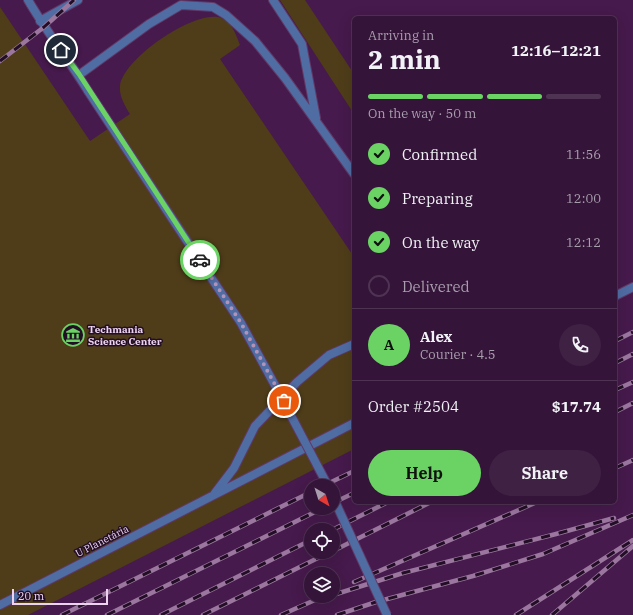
<!DOCTYPE html>
<html lang="en">
<head>
<meta charset="utf-8">
<style>
	:root { --surface:#341439; --page:#3f2144; --text:#f1f3f6; --muted:#a99eae; --line:#4e3353; --accent:#6ad363 }
	body { margin:0; font-family:"IBM Plex Serif",serif; background:var(--page); color:var(--text); height:100vh; display:flex; flex-direction:column; font-size:15px; white-space:nowrap }
	* { box-sizing:border-box; margin:0 }
	p { font-size:13px; color:var(--muted) }
	.icon { flex:none; width:22px; height:22px; fill:none; stroke:currentColor; stroke-width:2; stroke-linecap:round; stroke-linejoin:round }
	.map { position:relative; flex:1; overflow:hidden }
	.sheet { position:absolute; left:352px; top:16px; width:265px; height:488px; display:flex; flex-direction:column; background:var(--surface); border-radius:6px; box-shadow:0 4px 16px #0002,0 0 0 1px var(--line) }
	.sheet>* { flex:none }
	.needle { width:26px; rotate:141deg }
	.tools { position:absolute; left:304px; top:479px; display:grid; gap:8px }
	.tools a { display:grid; place-items:center; width:36px; height:36px; border-radius:50%; background:var(--surface); box-shadow:0 4px 16px #0002,0 0 0 1px var(--line); font-size:20px }
	.scale { position:absolute; left:12px; bottom:10px; width:96px; box-sizing:border-box; padding-left:4px; border:2px solid #eed3f1; border-top:0; font-size:11px; line-height:14px; white-space:nowrap; color:#eed3f1; -webkit-text-stroke:3px #220f25; paint-order:stroke }
	.pin { position:absolute; display:grid; place-items:center; width:34px; height:34px; color:#fff; margin:-17px; border:2px solid #fff; border-radius:50%; box-shadow:0 1px 4px #0007 }
	.courier { position:absolute; display:grid; place-items:center; width:40px; height:40px; margin:-20px; border:3px solid #6ad363; border-radius:50%; background:#fff; color:#222; box-shadow:0 1px 5px #0007 }
	.head em { font-style:normal; font-weight:800 }
	.head div { display:flex; flex-direction:column-reverse }
	.head { display:flex; align-items:center; justify-content:space-between; height:68px; padding:0 16px }
	h1 { font-size:26px; font-weight:800; line-height:30px }
	.bar { display:grid; grid-template-columns:repeat(4,1fr); gap:6px 4px; align-content:center; height:48px; padding:0 16px }
	.bar i { height:5px; border-radius:3px; background:var(--line) }
	.bar .selected { background:var(--accent) }
	.bar p { grid-column:span 4 }
	.line { display:flex; align-items:center; gap:10px; padding:0 16px; border-top:1px solid var(--line) }
	.line div { flex:1 }
	.round { display:grid; place-items:center; flex:none; width:42px; height:42px; border-radius:21px; background:var(--page) }
	ol { padding:0 16px; list-style:none }
	li { display:flex; align-items:center; gap:12px; height:44px }
	li p { margin-inline-start:auto }
	li .icon { padding:4px; border-radius:50%; background:var(--accent); color:#111; stroke-width:4 }
	li:last-child { color:var(--muted) }
	li i { width:22px; height:22px; border:2px solid var(--line); border-radius:50% }
	.cta { display:flex; gap:8px; margin-top:auto; padding:8px 16px }
	.cta a { flex:1; height:46px; border-radius:24px; background:var(--accent); color:#111; font-size:16px; font-weight:800; line-height:46px; text-align:center }
	.cta a+a { background:var(--page); color:var(--text) }
	.map>svg:first-child { display:block }
	.green { fill:#4f3d19 }
	.lines { fill:none; stroke-linecap:round; stroke-linejoin:round }
	.lane-casing { stroke:#613866; stroke-width:10 }
	.street-casing { stroke:#613866; stroke-width:10 }
	.lane { stroke:#4f6ca3; stroke-width:8 }
	.street { stroke:#4f6ca3; stroke-width:8 }
	.rail-casing { stroke:#9b779f; stroke-width:4.5 }
	.rail { stroke:#220f25; stroke-width:3; stroke-dasharray:9; stroke-linecap:butt }
	.street-bridge-casing { stroke:#613866; stroke-width:10; stroke-linecap:butt }
	.street-bridge { stroke:#4f6ca3; stroke-width:8 }
	.done { stroke:#b392b7; stroke-width:4; stroke-dasharray:0 7.2 }
	.route { stroke:#6ad363; stroke-width:5 }
	.labels { text-anchor:middle; dominant-baseline:central; stroke-width:3; stroke-linejoin:round; paint-order:stroke }
	.poi-label { font-size:10px; font-weight:bold; fill:#eed3f1; stroke:#220f25; text-anchor:start }
	.street-label { font-size:10px; fill:#eed3f1; stroke:#220f25 }
</style>
</head>
<body>
<div class="map">
<svg width="633" height="615" viewBox="0 0 633 615">
	<rect width="100%" height="100%" fill="#461a4c"/>
	<path class="green" d="M280 0H305L354 74V114Z
		M0 7 90 141 130 114C125 106 119 96 120 86 123 59 191 12 218 17 231 20 236 34 240 45L220 59 354 257V449L28 615H0Z"/>
	<g class="lines">
		<g class="lane-casing">
			<path id="lane" d="M273 0 302 44 316 118
				M40 21 78 0
				M79 75 149 24 181 5 213 7 226 15 255 41 285 78 354 174
				M615 296 633 287"/>
		</g>
		<g class="street-casing">
			<path id="street" d="M28 0C46 31 69 60 88 91
				M215 493 234 468 255 426 297 382 329 355 354 344
				M0 605 354 423"/>
		</g>
		<use href="#lane" class="lane"/>
		<use href="#street" class="street"/>
		<g class="rail-casing">
			<path id="rail" d="M0 61 44 27 74 0
				M615 341 633 332
				M615 363 633 354
				M615 390 633 382
				M615 412 633 403
				M615 468 633 460
				M323 486 354 471
				M333 503 354 493
				M332 530 388 502
				M333 551 431 502
				M354 582 537 502
				M333 595 403 573 556 534 614 518
				M62 615 311 492
				M107 615 323 508
				M161 615 311 540
				M203 615 330 552
				M281 615 324 596
				M337 615 376 602 473 576 543 554 633 515
				M516 615 633 540
				M552 615 633 546"/>
		</g>
		<use href="#rail" class="rail"/>
		<g class="street-bridge-casing">
			<path id="street-bridge" d="M88 91 241 323 277 389 328 486
				M333 497 387 615"/>
		</g>
		<use href="#street-bridge" class="street-bridge"/>
	</g>
	<g class="lines">
		<path class="done" d="M200 260 241 323 284 401"/>
		<path class="route" d="M61 50 79 74 200 260"/>
	</g>
	<defs>
		<g id="museum-ring" transform="scale(1.15)"><circle r="9.5" fill="#220f25" stroke="#6ad363" stroke-width="1.5"/><path d="M0-6L6-3V-2H-6V-3ZM-5-1h2V3h-2ZM-1-1h2V3h-2ZM3-1h2V3H3ZM-6 4H6V6H-6Z" fill="#6ad363"/></g>
	</defs>
	<g fill-rule="evenodd">
		<use href="#museum-ring" x="73" y="335"/>
	</g>
	<g class="labels">
		<g class="poi-label">
			<text x="88" y="329">Techmania<tspan x="88" dy="12">Science Center</tspan></text>
		</g>
		<g class="street-label">
			<text transform="translate(102 541) rotate(-27)">U Planetária</text>
		</g>
	</g>
</svg>
<div class="tools">
<a><svg class="needle" viewBox="-14 -14 28 28"><path d="M0-13l5 13h-10z" fill="#e53935"/><path d="M0 13l5-13h-10z" fill="#a99eae"/></svg></a>
<a><svg class="icon" aria-label="locate" viewBox="0 0 24 24"><circle cx="12" cy="12" r="6"/><path d="M12 2v4M12 18v4M2 12h4M18 12h4"/></svg></a>
<a><svg class="icon" aria-label="layers" viewBox="0 0 24 24"><path d="M12 4l9 5-9 5-9-5zM3 14l9 5 9-5"/></svg></a>
</div>
<div class="scale">20 m</div>
<div class="pin" style="left:284px;top:401px;background:#ea580c"><svg class="icon" aria-label="bag" viewBox="0 0 24 24"><path d="M5 8h14l-1 12H6zM9 8a3 3 0 0 1 6 0"/></svg></div>
<div class="pin" style="left:61px;top:50px;background:#1f2937"><svg class="icon" aria-label="home" viewBox="0 0 24 24"><path d="M3 11l9-7 9 7M6 9v11h12V9"/></svg></div>
<div class="courier" style="left:200px;top:260px"><svg class="icon" aria-label="car" viewBox="0 0 24 24"><path d="M5 17H2v-5l4-1 3-4h7l3 4 3 1v5h-3M9 17h6M6 11h13"/><circle cx="7" cy="17" r="2"/><circle cx="17" cy="17" r="2"/></svg></div>
<section class="sheet">
<div class="head"><div><h1>2 min</h1><p>Arriving in</p></div><em>12:16–12:21</em></div>
<div class="bar"><i class="selected"></i><i class="selected"></i><i class="selected"></i><i></i><p>On the way · 50 m</p></div>
<ol>
<li><svg class="icon" aria-label="check" viewBox="0 0 24 24"><path d="M5 12l5 5 9-10"/></svg>Confirmed<p>11:56</p></li>
<li><svg class="icon" aria-label="check" viewBox="0 0 24 24"><path d="M5 12l5 5 9-10"/></svg>Preparing<p>12:00</p></li>
<li><svg class="icon" aria-label="check" viewBox="0 0 24 24"><path d="M5 12l5 5 9-10"/></svg>On the way<p>12:12</p></li>
<li><i></i>Delivered</li>
</ol>
<div class="line" style="height:72px"><b class="round" style="background:var(--accent);color:#111">A</b><div><b>Alex</b><p>Courier · 4.5</p></div><a class="round"><svg class="icon" aria-label="phone" viewBox="0 0 24 24"><path d="M5 4h4l2 5-3 2q2 4 5 5l2-3 5 2v4C11 20 4 13 5 4z"/></svg></a></div>
<div class="line" style="height:52px"><div>Order #2504</div><b>$17.74</b></div>
<div class="cta"><a>Help</a><a>Share</a></div>
</section>
</div>
</body>
</html>
